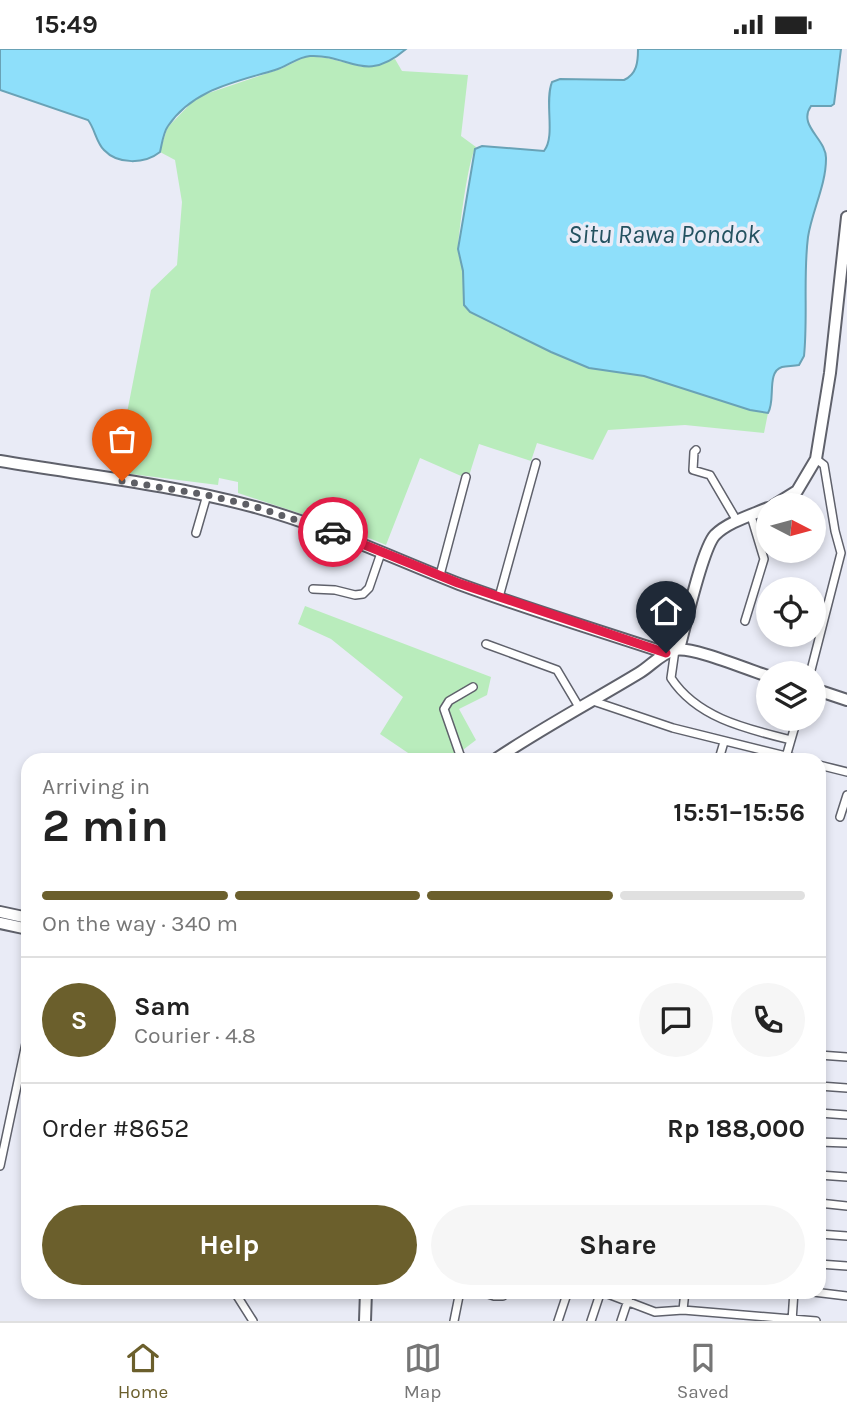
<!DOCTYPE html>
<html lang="en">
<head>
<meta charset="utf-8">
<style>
	:root { --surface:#fff; --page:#f6f6f6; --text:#222; --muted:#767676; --line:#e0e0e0; --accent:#6b5f2c }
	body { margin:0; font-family:Karla,sans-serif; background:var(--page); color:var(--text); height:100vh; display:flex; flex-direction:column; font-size:26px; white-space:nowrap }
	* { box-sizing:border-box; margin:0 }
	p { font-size:23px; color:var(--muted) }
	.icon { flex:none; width:38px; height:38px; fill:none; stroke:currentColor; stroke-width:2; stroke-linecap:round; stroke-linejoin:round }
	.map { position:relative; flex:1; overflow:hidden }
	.panel { position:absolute; left:21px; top:704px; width:805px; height:546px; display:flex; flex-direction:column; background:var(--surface); border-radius:21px; box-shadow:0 4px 10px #0003 }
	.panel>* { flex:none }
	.needle { width:46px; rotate:96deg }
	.tools { position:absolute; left:756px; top:444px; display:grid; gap:14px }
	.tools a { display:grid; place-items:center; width:70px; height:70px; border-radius:50%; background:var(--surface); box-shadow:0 4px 10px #0003; font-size:35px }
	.pin { position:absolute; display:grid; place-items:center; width:60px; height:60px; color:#fff; margin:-72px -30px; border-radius:50% 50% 50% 0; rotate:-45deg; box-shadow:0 0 7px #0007 }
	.pin .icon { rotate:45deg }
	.courier { position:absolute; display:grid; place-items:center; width:70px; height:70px; margin:-35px; border:5px solid #e11d48; border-radius:50%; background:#fff; color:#222; box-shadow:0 2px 9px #0007 }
	.overview em { font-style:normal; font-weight:700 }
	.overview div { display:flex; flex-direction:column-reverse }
	.overview { display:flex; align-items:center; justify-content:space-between; height:119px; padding:0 21px }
	h1 { font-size:46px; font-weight:700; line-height:52px }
	.bar { display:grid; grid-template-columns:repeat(4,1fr); gap:10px 7px; align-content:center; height:84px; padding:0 21px }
	.bar i { height:9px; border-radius:5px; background:var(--line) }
	.bar .on { background:var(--accent) }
	.bar p { grid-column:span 4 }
	.line { display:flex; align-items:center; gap:18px; padding:0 21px; border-top:2px solid var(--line) }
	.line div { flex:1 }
	.round { display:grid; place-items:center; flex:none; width:74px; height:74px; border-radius:37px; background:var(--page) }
	.cta { display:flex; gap:14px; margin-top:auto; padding:14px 21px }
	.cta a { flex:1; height:80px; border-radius:42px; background:var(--accent); color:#fff; font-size:28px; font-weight:700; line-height:80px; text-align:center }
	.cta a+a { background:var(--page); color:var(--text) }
	.status { display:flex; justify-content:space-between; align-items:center; height:49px; padding:0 35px; background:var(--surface); direction:ltr }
	.status svg { height:19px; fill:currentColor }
	.tab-bar { display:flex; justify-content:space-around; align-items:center; height:98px; border-top:2px solid var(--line); background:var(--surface); font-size:19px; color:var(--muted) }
	.tab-bar a { display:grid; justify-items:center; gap:4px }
	.tab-bar .on { color:var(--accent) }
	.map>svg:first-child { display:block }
	.green { fill:#b9ecbc }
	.water { fill:#8edffa; stroke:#69a2b6; stroke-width:2 }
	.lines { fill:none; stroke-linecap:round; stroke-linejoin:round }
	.street-casing { stroke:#5f616b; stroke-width:10 }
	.secondary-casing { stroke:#5f616b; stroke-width:14 }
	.street { stroke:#fff; stroke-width:7 }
	.secondary { stroke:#fff; stroke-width:10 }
	.done { stroke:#5e5f65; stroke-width:7; stroke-dasharray:0 12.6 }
	.route { stroke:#e11d48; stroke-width:9 }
	.labels { text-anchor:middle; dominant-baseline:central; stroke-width:7; stroke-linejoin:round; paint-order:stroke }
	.water-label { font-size:26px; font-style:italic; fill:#245260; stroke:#e9ebf6 }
</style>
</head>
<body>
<div class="status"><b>15:49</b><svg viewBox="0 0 49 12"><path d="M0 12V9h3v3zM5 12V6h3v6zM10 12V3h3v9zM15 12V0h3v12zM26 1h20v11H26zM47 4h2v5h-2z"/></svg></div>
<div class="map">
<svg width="847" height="1272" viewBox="0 0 847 1272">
	<rect width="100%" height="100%" fill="#e9ebf6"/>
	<path class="green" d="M307 7 327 9 363 18 395 10 402 22 468 26 461 87 476 98C468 110 459 182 458 200 458 208 462 214 463 222 466 237 459 251 470 263L551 303 589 319 644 327 750 361 768 364 764 384 685 376 608 381 593 411 537 394 531 412 479 395 468 430 420 409 386 496 344 479 238 444V433L219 429 218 436 131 425 116 420 151 241 177 216 182 153 175 111 160 103 167 79 197 48 283 19Z
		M305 557 491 628 487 646 459 660 476 691 451 710H417L380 685 403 648 331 590 298 575Z"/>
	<path class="water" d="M0 0H406C364 36 350 5 310 7 297 8 287 18 275 21 236 33 193 40 168 77 163 84 162 95 160 103 145 115 118 116 104 101 96 93 95 80 88 71L0 41Z
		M638 0H841L834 55 831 57H811C797 77 827 90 826 110 826 136 812 162 808 188 803 227 808 268 804 307L799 316C793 317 787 317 782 318 766 323 776 351 768 364L750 361 644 327 589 319 551 303 470 263 464 256 463 222 458 200 475 100 482 97 544 102C556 87 544 53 552 33L560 30 624 31C637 25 638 13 638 0Z"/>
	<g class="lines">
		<g class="street-casing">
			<path id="street" d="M696 401 694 403 693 421 710 426 737 472
				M196 484 207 446
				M440 526 466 428
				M313 540 335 541 355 546 363 545 369 539 381 504
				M499 548 536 414
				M745 572 764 510 751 467
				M486 595 557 621 579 658
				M675 601 671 629C697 669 747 680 791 691
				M810 625 841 504 835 482 824 416 816 410
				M593 652 673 679 798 710
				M786 708 797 670
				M464 710 460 706 444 660 449 652 473 638
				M719 710 724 693
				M819 716 847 723
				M840 768 847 746
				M819 1006 847 1008
				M819 1037 847 1039
				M819 1064 847 1066
				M819 1093 847 1094
				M0 1117 28 985
				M819 1126 847 1128
				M819 1154 847 1157
				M819 1185 847 1187
				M819 1215 847 1217
				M234 1242 253 1272
				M479 1242 494 1247H503V1242
				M600 1242 655 1263 683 1261 816 1272
				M805 1242 847 1247
				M683 1261 685 1242
				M454 1272 460 1242
				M558 1272 568 1242
				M591 1272 601 1242
				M621 1272 631 1242
				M792 1272 794 1242"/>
		</g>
		<g class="secondary-casing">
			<path id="secondary" d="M0 412C83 426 169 435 251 457 323 476 390 508 459 535 527 560 597 581 666 604
				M773 457 797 442 816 410 830 324 847 168
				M679 600C685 578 702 500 715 486 728 473 752 466 768 459
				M814 640 847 651
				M496 710C542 679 591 653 639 624 651 617 661 604 675 601 693 597 748 621 768 627
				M0 863 28 869
				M0 874 28 880
				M365 1272 366 1242"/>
		</g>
		<use href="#street" class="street"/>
		<use href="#secondary" class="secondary"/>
	</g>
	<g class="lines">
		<path class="done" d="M122 432 207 446 253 457 333 483"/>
		<path class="route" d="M333 483 458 534 666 604"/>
	</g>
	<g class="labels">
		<g class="water-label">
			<text x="664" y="185">Situ Rawa Pondok</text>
		</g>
	</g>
</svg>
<div class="tools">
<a><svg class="needle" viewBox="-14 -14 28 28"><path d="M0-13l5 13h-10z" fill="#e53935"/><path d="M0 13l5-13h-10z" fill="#767676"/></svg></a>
<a><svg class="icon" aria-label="locate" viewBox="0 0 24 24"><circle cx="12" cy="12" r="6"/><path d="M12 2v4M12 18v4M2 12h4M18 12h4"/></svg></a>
<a><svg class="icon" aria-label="layers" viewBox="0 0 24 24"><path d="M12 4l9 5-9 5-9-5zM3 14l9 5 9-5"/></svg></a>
</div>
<div class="pin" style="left:122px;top:432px;background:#ea580c"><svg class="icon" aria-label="bag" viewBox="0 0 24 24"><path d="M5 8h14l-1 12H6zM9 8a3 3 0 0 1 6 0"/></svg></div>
<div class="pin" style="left:666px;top:604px;background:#1f2937"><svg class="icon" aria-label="home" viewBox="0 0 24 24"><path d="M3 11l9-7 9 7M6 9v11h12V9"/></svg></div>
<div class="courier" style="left:333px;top:483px"><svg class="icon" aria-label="car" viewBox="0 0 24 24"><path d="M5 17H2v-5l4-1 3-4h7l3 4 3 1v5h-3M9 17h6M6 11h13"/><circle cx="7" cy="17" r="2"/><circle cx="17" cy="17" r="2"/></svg></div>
<section class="panel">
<div class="overview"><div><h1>2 min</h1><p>Arriving in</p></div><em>15:51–15:56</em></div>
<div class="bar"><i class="on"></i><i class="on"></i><i class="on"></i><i></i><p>On the way · 340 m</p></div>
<div class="line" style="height:126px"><b class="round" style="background:var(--accent);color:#fff">S</b><div><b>Sam</b><p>Courier · 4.8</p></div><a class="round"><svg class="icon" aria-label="chat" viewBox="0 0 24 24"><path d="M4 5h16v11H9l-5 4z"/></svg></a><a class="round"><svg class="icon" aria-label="phone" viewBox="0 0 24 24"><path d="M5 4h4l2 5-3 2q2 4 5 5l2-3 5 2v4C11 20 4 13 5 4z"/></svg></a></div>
<div class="line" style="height:91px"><div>Order #8652</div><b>Rp 188,000</b></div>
<div class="cta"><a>Help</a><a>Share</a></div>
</section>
</div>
<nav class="tab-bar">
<a class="on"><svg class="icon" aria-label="home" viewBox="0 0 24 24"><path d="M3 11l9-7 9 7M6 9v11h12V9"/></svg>Home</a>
<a><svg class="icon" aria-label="map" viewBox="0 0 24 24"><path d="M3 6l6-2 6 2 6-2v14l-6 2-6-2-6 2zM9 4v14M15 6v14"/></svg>Map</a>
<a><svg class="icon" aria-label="saved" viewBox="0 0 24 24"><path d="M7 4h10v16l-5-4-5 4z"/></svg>Saved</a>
</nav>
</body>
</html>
